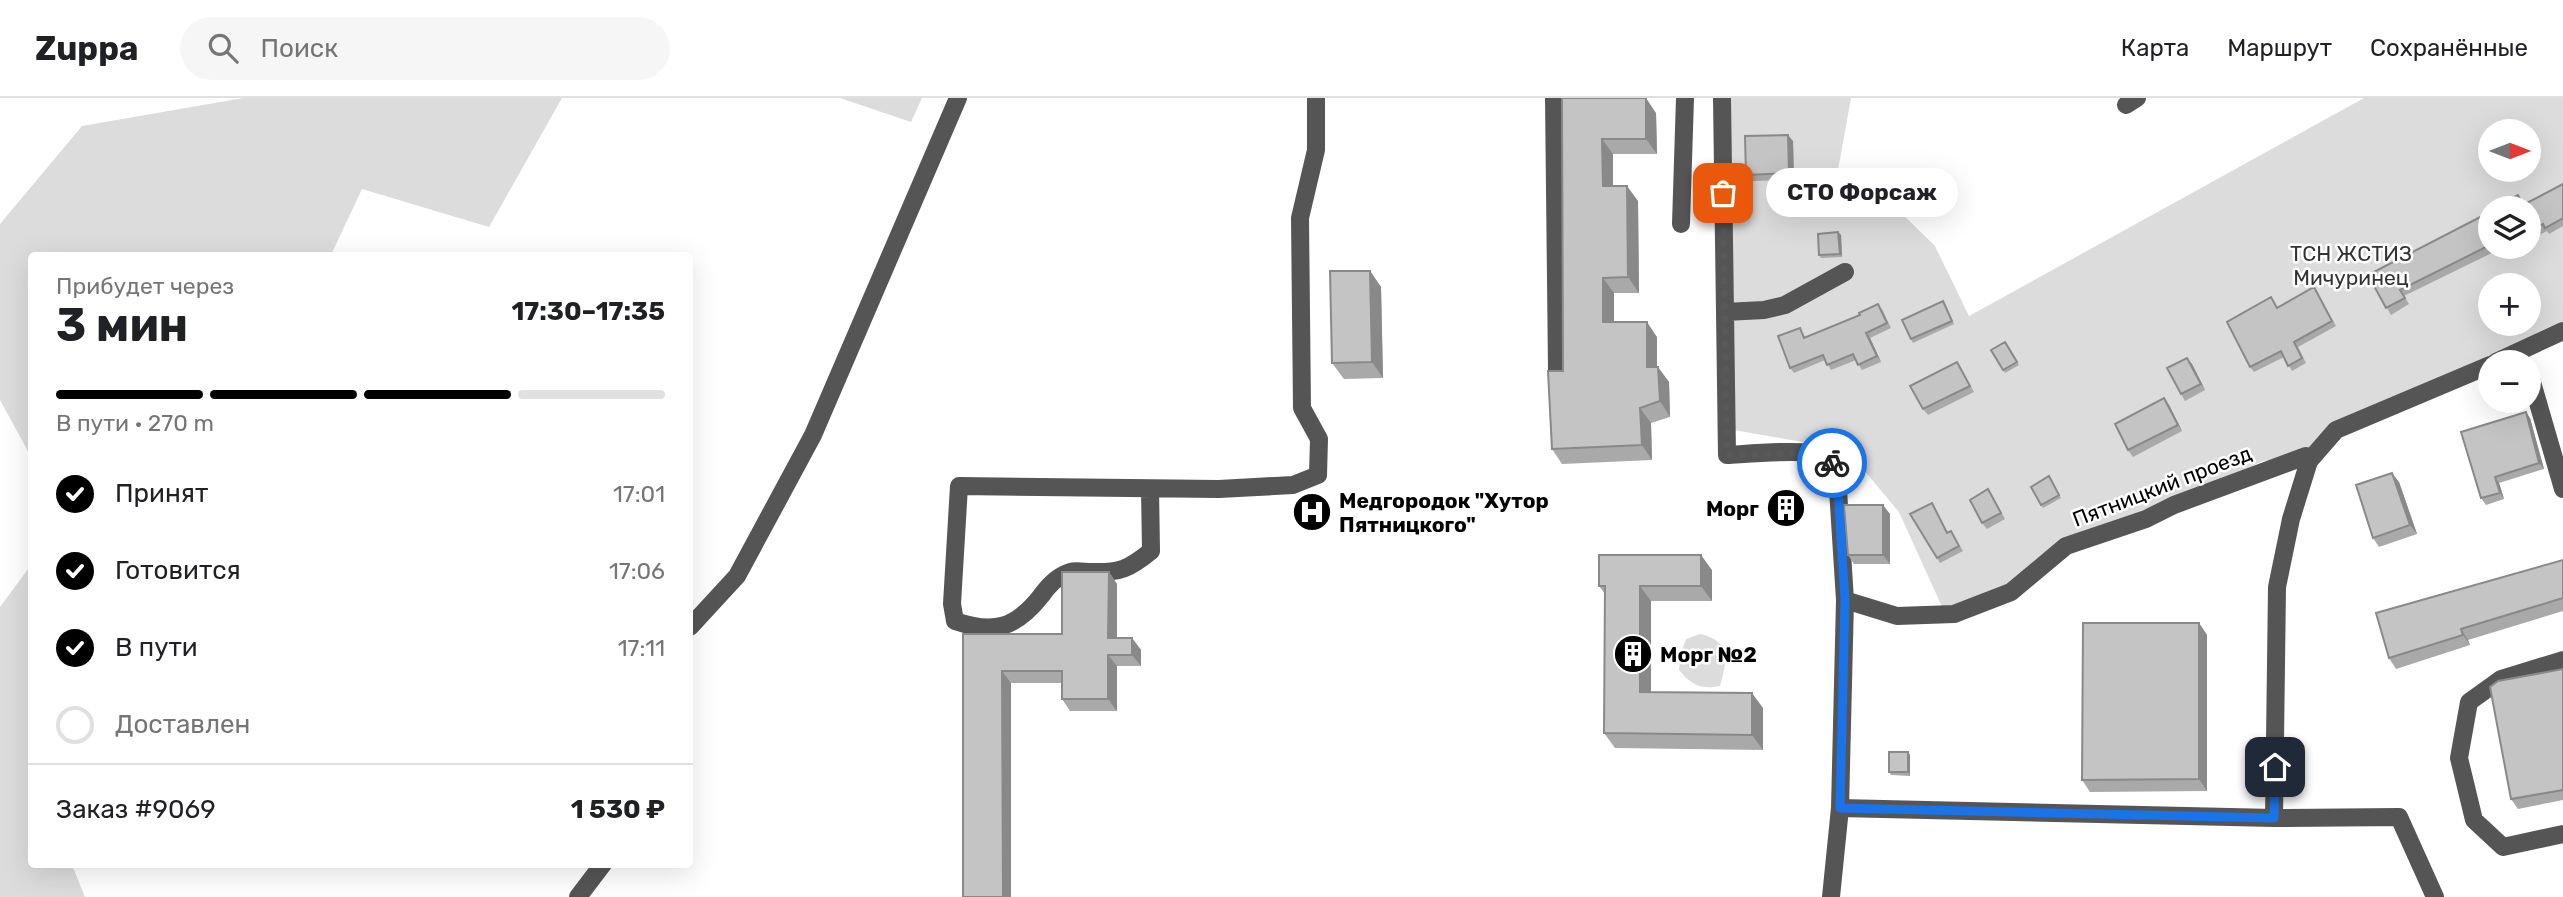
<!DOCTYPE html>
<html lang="ru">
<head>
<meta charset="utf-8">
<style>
	:root { --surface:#fff; --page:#f6f6f6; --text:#202124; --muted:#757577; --line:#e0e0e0; --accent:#000 }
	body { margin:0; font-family:Rubik,sans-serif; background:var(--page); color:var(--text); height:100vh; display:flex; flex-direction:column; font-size:26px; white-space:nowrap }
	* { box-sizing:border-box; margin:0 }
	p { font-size:23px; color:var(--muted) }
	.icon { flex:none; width:38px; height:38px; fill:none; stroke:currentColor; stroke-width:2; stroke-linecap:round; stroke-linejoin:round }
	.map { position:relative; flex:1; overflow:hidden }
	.side { position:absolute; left:28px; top:154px; width:665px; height:616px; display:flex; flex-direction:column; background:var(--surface); border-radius:7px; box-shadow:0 7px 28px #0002 }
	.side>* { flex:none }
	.needle { width:46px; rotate:90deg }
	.fabs { position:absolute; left:2478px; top:21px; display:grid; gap:14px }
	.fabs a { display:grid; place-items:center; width:63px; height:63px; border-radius:50%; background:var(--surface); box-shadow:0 7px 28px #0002; font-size:35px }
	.pin { position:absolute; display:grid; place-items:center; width:60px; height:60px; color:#fff; margin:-30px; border-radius:14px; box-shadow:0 4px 10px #0006 }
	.courier { position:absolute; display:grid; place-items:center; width:70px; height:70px; margin:-35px; border:5px solid #1a73e8; border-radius:50%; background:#fff; color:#222; box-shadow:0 2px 9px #0007 }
	.bubble { position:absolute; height:49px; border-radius:24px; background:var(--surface); box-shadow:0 7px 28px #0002; font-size:23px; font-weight:700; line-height:49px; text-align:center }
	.summary em { font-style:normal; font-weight:700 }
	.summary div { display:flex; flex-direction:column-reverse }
	.summary { display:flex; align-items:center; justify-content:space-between; height:119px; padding:0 28px }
	h1 { font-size:46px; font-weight:700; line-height:52px }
	.bar { display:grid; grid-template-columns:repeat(4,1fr); gap:10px 7px; align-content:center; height:84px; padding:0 28px }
	.bar i { height:9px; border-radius:5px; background:var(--line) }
	.bar .on { background:var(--accent) }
	.bar p { grid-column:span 4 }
	.line { display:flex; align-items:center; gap:18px; padding:0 28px; border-top:2px solid var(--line) }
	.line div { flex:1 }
	ol { padding:0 28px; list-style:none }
	li { display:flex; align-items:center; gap:21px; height:77px }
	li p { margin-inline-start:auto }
	li .icon { padding:7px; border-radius:50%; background:var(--accent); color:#fff; stroke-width:4 }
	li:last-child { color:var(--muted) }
	li i { width:38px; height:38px; border:4px solid var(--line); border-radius:50% }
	header { display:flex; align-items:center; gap:42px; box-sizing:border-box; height:98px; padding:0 35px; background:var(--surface); border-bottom:2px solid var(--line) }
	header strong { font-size:33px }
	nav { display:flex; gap:38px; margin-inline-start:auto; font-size:24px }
	.search { width:490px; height:63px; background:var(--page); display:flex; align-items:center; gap:18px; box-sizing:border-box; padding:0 24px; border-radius:38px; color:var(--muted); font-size:26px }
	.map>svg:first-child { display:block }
	.green { fill:#dcdcdc; fill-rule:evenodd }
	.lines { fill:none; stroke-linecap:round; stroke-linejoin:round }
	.minor { stroke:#555; stroke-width:18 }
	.wall { fill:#a9a9a9 }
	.shaded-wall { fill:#898989 }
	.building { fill:#c4c4c4; stroke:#898989; stroke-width:2 }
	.done { stroke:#595959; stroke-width:7; stroke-dasharray:0 12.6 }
	.route { stroke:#1a73e8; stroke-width:9 }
	.labels { text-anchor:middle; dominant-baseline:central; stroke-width:5; stroke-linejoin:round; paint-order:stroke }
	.park-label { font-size:21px; fill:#333; stroke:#fff }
	.street-label { font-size:21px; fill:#000; stroke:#fff }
	.poi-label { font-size:21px; font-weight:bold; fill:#000; stroke:#fff; text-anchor:start }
</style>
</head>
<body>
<header>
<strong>Zuppa</strong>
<div class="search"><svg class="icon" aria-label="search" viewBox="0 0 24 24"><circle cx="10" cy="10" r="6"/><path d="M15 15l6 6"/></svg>Поиск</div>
<nav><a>Карта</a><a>Маршрут</a><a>Сохранённые</a></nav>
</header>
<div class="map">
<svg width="2563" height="799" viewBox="0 0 2563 799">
	<rect width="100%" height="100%" fill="#fff"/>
	<path class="green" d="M243 0H562L489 129 362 91 331 157 32 158 31 373 29 355 0 302V126L82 28Z
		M840 0H922L911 24Z
		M1718 0H1851L1838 72 1891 105 1935 148 1969 218 2364 0H2563V227L2331 328 2306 358 2263 363 2143 418 2063 444 2007 492 1943 511 1899 414 1852 358 1809 345 1722 330ZM2490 33H2529V72H2490ZM2490 110H2529V149H2490ZM2490 187H2529V226H2490Z
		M31 467 32 656 29 660 32 666V766L72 767 85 799H0V509Z
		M1700 536C1732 543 1727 563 1720 588 1701 592 1691 587 1679 572L1681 555 1686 541Z"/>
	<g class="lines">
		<path class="minor" d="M1554 0 1557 272
			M1722 0 1727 357C1747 356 1809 350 1824 358 1831 362 1834 369 1837 376L1845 502 1840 710 2274 720 2399 719 2435 799
			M2126 7 2137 0
			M1681 126 1685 0
			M1725 214 1764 212 1785 207 1845 174
			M2496 264 2563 233
			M2529 274 2563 391
			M1150 391 1151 453C1129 471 1120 475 1091 474 1085 474 1076 472 1070 474 1057 478 1048 488 1041 498 1015 531 993 536 955 523L952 506 959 388 1219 391 1293 387 1318 377 1319 341 1302 310 1300 120 1316 52V0
			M1845 502 1897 518 1954 516 2011 494 2066 448 2146 421 2174 407 2306 358
			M690 529 737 478 813 337 958 0
			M2563 562 2501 581 2469 604 2459 660 2474 722 2503 749 2563 736
			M2274 720 2277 489 2291 421 2309 363 2336 332 2490 267
			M578 799 603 766
			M1831 799 1840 710"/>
	</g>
	<path class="wall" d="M1562 0 1656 15 1657 56H1613V88L1638 103 1639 195H1614V224L1657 239V269L1669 284 1670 319 1651 325 1652 362 1562 366 1552 351 1563 273Z
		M1793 43 1794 82 1751 83 1746 77Z
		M2563 86V128L2549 136 2547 133 2529 142V110H2497L2518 97 2524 107Z
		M2490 114V149H2504L2404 198 2409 206 2391 217 2368 177Z
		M1838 134 1841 137 1842 159 1821 160 1819 157Z
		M1370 173 1381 189 1383 280 1344 281 1332 265Z
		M2314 189 2336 228 2298 249 2306 265 2292 273 2284 259 2254 274 2250 269 2275 205 2277 209Z
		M1945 207 1954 226 1913 245 1911 241Z
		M1882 211 1891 230 1870 240 1881 264 1862 272 1856 262 1831 272 1825 262 1794 275 1790 270 1803 235 1805 239Z
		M2005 244 2019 267 2005 275 1991 252Z
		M1957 264 1974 294 1928 317 1923 311Z
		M2192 266 2205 292 2185 303 2181 296Z
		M2169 307 2182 333 2133 359 2128 352Z
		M2530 320 2544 371 2499 385 2504 401 2486 407 2481 400Z
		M2049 378 2061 400 2043 410 2041 407Z
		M2399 384 2417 436 2379 449 2373 440Z
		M1988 391 2005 421 1987 431 1982 425Z
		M1932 405 1948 435 1951 433 1963 453 1940 465 1937 460Z
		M1890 416V466H1854L1848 457Z
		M2563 462V513L2468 542 2470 547 2396 571 2389 560Z
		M1712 472V503H1651V594L1763 610V652L1615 650 1604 635 1605 496 1599 488Z
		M1109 474 1117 486V540H1132L1141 552V568H1117V613H1070L1062 601V585H1011L963 536H1062Z
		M2199 525 2207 537V693L2090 694 2082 682Z
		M2563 571V702L2518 711 2511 701Z
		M1908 654 1910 657V678L1891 677 1889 674Z"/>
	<path class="shaded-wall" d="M1646 0 1656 15 1657 56 1646 41Z
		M1788 37 1793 43 1794 82 1789 75Z
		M1602 41 1613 56V103L1603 88Z
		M1627 88 1638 103 1639 195 1628 179Z
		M1838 134 1841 137 1842 159 1840 156Z
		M1370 173 1381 189 1383 280 1372 264Z
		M1603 180 1614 195V239L1603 224Z
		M1647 224 1657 239V284L1647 269Z
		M1866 235 1870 240 1881 264 1877 258Z
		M2187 260 2192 266 2205 292 2201 286Z
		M1658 269 1669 284 1670 319 1660 303Z
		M2164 300 2169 307 2182 333 2178 327Z
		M1640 310 1651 325 1652 362 1642 347Z
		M2526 314 2530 320 2544 371 2539 365Z
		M2392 375 2399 384 2417 436 2410 427Z
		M2495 379 2499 385 2504 401 2500 395Z
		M1883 407 1890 416V466L1883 457Z
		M1701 457 1712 472V503L1701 488Z
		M1109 474 1117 486V552L1108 540Z
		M1640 488 1651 503V610L1640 594Z
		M2199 525 2207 537V693L2199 681Z
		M2461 531 2468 542 2470 547 2463 537Z
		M1132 540 1141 552V568L1132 557Z
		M1108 557 1117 568V613L1108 601Z
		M1002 573 1011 585V799H1003Z
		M1752 595 1763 610V652L1752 637Z
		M1908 654 1910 657V678L1908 674Z"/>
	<path class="building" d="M1562 0H1646V41H1602L1603 88H1627L1628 179 1603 180V224H1647V269H1658L1660 303 1640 310 1642 347 1552 351 1548 273H1563Z
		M1788 37 1789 75 1746 77 1745 38Z
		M2563 86V120L2545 130 2543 126 2529 134V110H2497V107L2518 97 2523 107Z
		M2490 114V147L2400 192 2405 200 2386 210 2368 177Z
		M1838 134 1840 156 1819 157 1818 136Z
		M1330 173H1370L1372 264 1332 265Z
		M2314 189 2332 223 2294 244 2302 260 2288 268 2281 253 2250 269 2227 224 2271 199 2277 210Z
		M1943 203 1952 223 1911 241 1902 222Z
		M1878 206 1887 225 1866 235 1877 258 1858 267 1853 256 1827 267 1823 257 1790 270 1778 238 1800 230 1804 240 1860 217 1859 215Z
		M2005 244 2017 264 2003 272 1991 252Z
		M2187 260 2201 286 2181 296 2167 270Z
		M1957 264 1970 288 1923 311 1910 288Z
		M2164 300 2178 327 2128 352 2115 326Z
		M2526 314 2539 365 2495 379 2500 395 2481 400 2461 334Z
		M2392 375 2410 427 2373 440 2356 387Z
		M2049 378 2059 397 2041 407 2031 389Z
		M1988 391 2001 415 1982 425 1970 402Z
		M1932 405 1947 435 1951 433 1959 448 1937 460 1910 416Z
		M1844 407H1883V457H1848Z
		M1599 457H1701V488H1640V594L1752 595V637L1604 635 1605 488H1599Z
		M2563 462V500L2461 531 2463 537 2389 560 2376 515Z
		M1062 474H1109L1108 540H1132V557H1108V601H1062V573H1002L1003 799H963V536H1062Z
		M2083 525H2199V681L2082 682Z
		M2563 571V692L2511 701 2490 589 2498 583Z
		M1889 654H1908V674H1889Z"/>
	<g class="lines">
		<path class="done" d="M1723 95 1727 357 1808 355 1824 358 1832 365"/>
		<path class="route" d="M1832 365 1837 376 1845 502 1840 710 2274 720 2275 669"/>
	</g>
	<defs>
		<g id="building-disc" transform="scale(2.0125)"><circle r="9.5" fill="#000" stroke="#fff"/><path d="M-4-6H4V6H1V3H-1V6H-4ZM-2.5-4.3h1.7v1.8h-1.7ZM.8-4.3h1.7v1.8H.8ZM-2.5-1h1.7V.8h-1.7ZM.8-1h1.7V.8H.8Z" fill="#fff"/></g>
		<g id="hospital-disc" transform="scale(2.0125)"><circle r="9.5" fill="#000" stroke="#fff"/><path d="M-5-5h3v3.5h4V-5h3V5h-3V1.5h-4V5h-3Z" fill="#fff"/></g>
	</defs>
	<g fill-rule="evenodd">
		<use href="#building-disc" x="1786" y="410"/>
		<use href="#hospital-disc" x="1312" y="414"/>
		<use href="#building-disc" x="1633" y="556"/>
	</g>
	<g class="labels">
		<g class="park-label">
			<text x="2351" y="155">ТСН ЖСТИЗ<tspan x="2351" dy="24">Мичуринец</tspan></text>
		</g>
		<g class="street-label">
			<text transform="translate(2162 388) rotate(-21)">Пятницкий проезд</text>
		</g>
		<g class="poi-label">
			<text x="1339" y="402">Медгородок "Хутор<tspan x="1339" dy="24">Пятницкого"</tspan></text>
			<text x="1759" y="410" text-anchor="end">Морг</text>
			<text x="1660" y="556">Морг №2</text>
		</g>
	</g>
</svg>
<div class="fabs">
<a><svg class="needle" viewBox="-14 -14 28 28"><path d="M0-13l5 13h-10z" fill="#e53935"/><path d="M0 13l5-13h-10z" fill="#757577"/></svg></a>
<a><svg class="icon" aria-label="layers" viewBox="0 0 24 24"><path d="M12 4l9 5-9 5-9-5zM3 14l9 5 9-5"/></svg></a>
<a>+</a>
<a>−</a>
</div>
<div class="pin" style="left:1723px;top:95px;background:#ea580c"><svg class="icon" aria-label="bag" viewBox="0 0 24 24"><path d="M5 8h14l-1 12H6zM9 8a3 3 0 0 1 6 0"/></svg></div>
<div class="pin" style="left:2275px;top:669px;background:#1f2937"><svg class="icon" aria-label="home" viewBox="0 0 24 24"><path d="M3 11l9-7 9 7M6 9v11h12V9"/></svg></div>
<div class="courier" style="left:1832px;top:365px"><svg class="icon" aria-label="bike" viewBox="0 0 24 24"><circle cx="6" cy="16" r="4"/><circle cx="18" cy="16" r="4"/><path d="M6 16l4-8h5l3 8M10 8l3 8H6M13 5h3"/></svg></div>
<div class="bubble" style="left:1766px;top:70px;width:192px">СТО Форсаж</div>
<section class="side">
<div class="summary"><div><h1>3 мин</h1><p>Прибудет через</p></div><em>17:30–17:35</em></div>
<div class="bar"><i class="on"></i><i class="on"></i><i class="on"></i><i></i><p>В пути · 270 m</p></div>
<ol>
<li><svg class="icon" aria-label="check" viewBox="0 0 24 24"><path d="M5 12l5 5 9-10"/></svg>Принят<p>17:01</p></li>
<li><svg class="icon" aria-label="check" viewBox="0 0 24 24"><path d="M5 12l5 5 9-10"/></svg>Готовится<p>17:06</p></li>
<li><svg class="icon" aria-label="check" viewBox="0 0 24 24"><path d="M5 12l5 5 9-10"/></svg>В пути<p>17:11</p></li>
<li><i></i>Доставлен</li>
</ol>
<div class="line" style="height:91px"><div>Заказ #9069</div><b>1 530 ₽</b></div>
</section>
</div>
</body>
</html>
